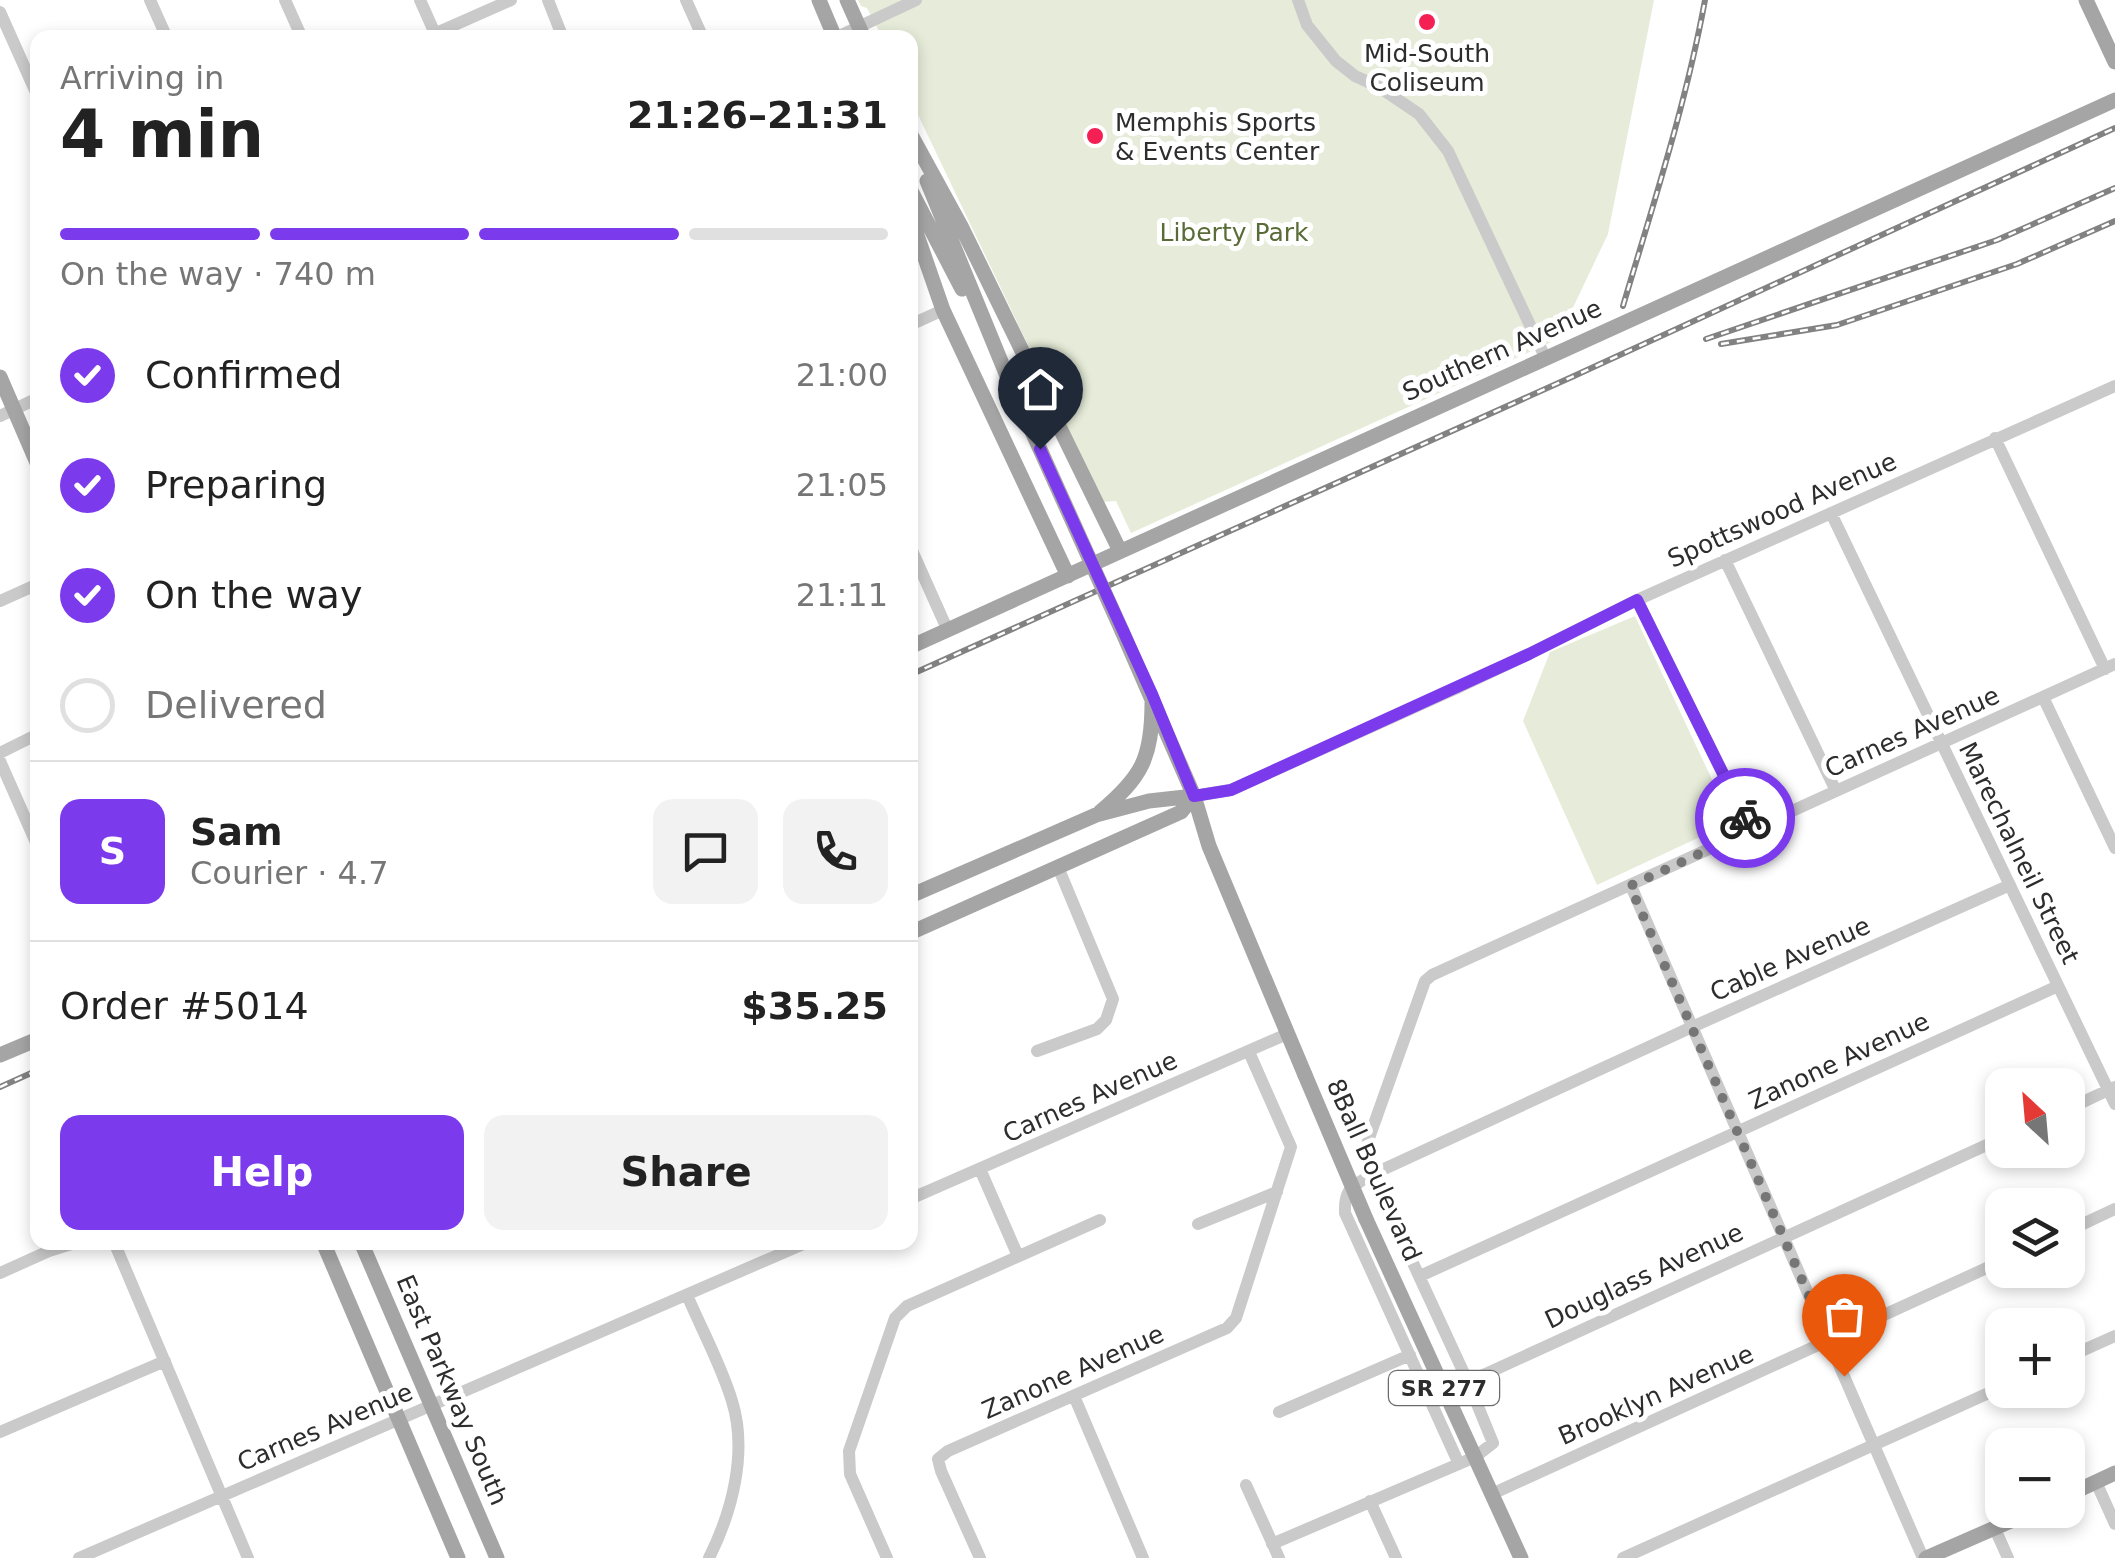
<!DOCTYPE html>
<html lang="en">
<head>
<meta charset="utf-8">
<style>
	:root { --surface:#fff; --page:#f2f2f2; --text:#222; --muted:#767676; --line:#e0e0e0; --accent:#7c3aed }
	body { margin:0; font-family:"DejaVu Sans",sans-serif; background:var(--page); color:var(--text); height:100vh; display:flex; flex-direction:column; font-size:38px; white-space:nowrap }
	* { box-sizing:border-box; margin:0 }
	p { font-size:32px; color:var(--muted) }
	.icon { flex:none; width:55px; height:55px; fill:none; stroke:currentColor; stroke-width:2; stroke-linecap:round; stroke-linejoin:round }
	.map { position:relative; flex:1; overflow:hidden }
	.drawer { position:absolute; left:30px; top:30px; width:888px; height:1220px; display:flex; flex-direction:column; background:var(--surface); border-radius:20px; box-shadow:0 5px 15px #0003 }
	.drawer>* { flex:none }
	.needle { width:65px; rotate:334deg }
	.tools { position:absolute; left:1985px; top:1068px; display:grid; gap:20px }
	.tools a { display:grid; place-items:center; width:100px; height:100px; border-radius:20px; background:var(--surface); box-shadow:0 5px 15px #0003; font-size:50px }
	.pin { position:absolute; display:grid; place-items:center; width:85px; height:85px; color:#fff; margin:-102px -42px; border-radius:50% 50% 50% 0; rotate:-45deg; box-shadow:0 0 10px #0007 }
	.pin .icon { rotate:45deg }
	.courier { position:absolute; display:grid; place-items:center; width:100px; height:100px; margin:-50px; border:8px solid #7c3aed; border-radius:50%; background:#fff; color:#222; box-shadow:0 2px 12px #0007 }
	.overview em { font-style:normal; font-weight:700 }
	.overview div { display:flex; flex-direction:column-reverse }
	.overview { display:flex; align-items:center; justify-content:space-between; height:170px; padding:0 30px }
	h1 { font-size:65px; font-weight:700; line-height:75px }
	.bar { display:grid; grid-template-columns:repeat(4,1fr); gap:15px 10px; align-content:center; height:120px; padding:0 30px }
	.bar i { height:12px; border-radius:8px; background:var(--line) }
	.bar .current { background:var(--accent) }
	.bar p { grid-column:span 4 }
	.line { display:flex; align-items:center; gap:25px; padding:0 30px; border-top:2px solid var(--line) }
	.line div { flex:1 }
	.round { display:grid; place-items:center; flex:none; width:105px; height:105px; border-radius:20px; background:var(--page) }
	ol { padding:0 30px; list-style:none }
	li { display:flex; align-items:center; gap:30px; height:110px }
	li p { margin-inline-start:auto }
	li .icon { padding:10px; border-radius:50%; background:var(--accent); color:#fff; stroke-width:4 }
	li:last-child { color:var(--muted) }
	li i { width:55px; height:55px; border:5px solid var(--line); border-radius:50% }
	.action { display:flex; gap:20px; margin-top:auto; padding:20px 30px }
	.action a { flex:1; height:115px; border-radius:20px; background:var(--accent); color:#fff; font-size:40px; font-weight:700; line-height:115px; text-align:center }
	.action a+a { background:var(--page); color:var(--text) }
	.map>svg:first-child { display:block }
	.green { fill:#e6ecd9 }
	.lines { fill:none; stroke-linecap:round; stroke-linejoin:round }
	.minor { stroke:#cacaca; stroke-width:12 }
	.major { stroke:#a5a5a5; stroke-width:15 }
	.rail-casing { stroke:#828282; stroke-width:6 }
	.rail { stroke:#fff; stroke-width:2.5; stroke-dasharray:8; stroke-linecap:butt }
	.minor-bridge { stroke:#cacaca; stroke-width:12 }
	.major-bridge { stroke:#a5a5a5; stroke-width:15 }
	.done { stroke:#767676; stroke-width:10; stroke-dasharray:0 18 }
	.route { stroke:#7c3aed; stroke-width:12 }
	.poi-dot { fill:#f41f53; stroke:#fff; stroke-width:4 }
	.labels { text-anchor:middle; dominant-baseline:central; stroke-width:10; stroke-linejoin:round; paint-order:stroke }
	.shield { fill:#fff; stroke:#6c6c6c; stroke-width:2.5 }
	.shield-label { font-size:22px; font-weight:bold; fill:#2d2d2d }
	.poi-label { font-size:25px; fill:#2d2d2d; stroke:#fff }
	.park-label { font-size:25px; fill:#596c37; stroke:#fff }
	.street-label { font-size:25px; fill:#2d2d2d; stroke:#fff }
</style>
</head>
<body>
<div class="map">
<svg width="2115" height="1558" viewBox="0 0 2115 1558">
	<rect width="100%" height="100%" fill="#fff"/>
	<path class="green" d="M858 0H1654L1608 234 1558 339 1131 533 1116 501 1103 502 910 98V38L882 37 867 8 861 6Z
		M1635 616 1732 822 1597 885 1523 721 1550 652Z"/>
	<g class="lines">
		<path class="minor" d="M150 0 167 38
			M285 0 302 38
			M420 0 437 38
			M548 0 563 38
			M686 0 703 38
			M1298 0 1307 25 1336 61 1355 76 1379 87 1419 114 1448 151 1545 357
			M0 12 38 97
			M425 38 511 0
			M835 38 916 0
			M910 325 943 310
			M0 416 38 398
			M1995 438 2105 669
			M1831 513 2115 1104
			M910 546 948 631
			M1725 560 1836 791
			M1637 600 1751 830
			M0 601 38 584
			M1529 654 1637 600 2115 386
			M2043 697 2115 848
			M0 753 38 734
			M0 761 38 847
			M1194 796 1231 790 1457 688
			M1631 886 1923 1558
			M1037 1051 1097 1029 1106 1020 1113 999 1058 867
			M2068 1109 2115 1087
			M980 1169 1018 1256
			M910 1199 1287 1034
			M1198 1224 1277 1192
			M2068 1231 2115 1209
			M114 1242 248 1558
			M0 1273 49 1251 78 1242
			M1420 1276 2058 986
			M687 1295C701 1328 722 1367 732 1401 748 1452 732 1512 709 1558
			M2068 1357 2115 1336
			M1468 1382 2002 1138
			M1074 1396 1143 1558
			M1279 1412 1410 1355
			M0 1432 165 1361
			M1459 1464 1345 1213C1344 1188 1352 1187 1371 1175L1692 1027 2010 885
			M2096 1482 2115 1524
			M1246 1485 1279 1558
			M1492 1494 2002 1261
			M1370 1501 1396 1558
			M1995 1529 2008 1558
			M1272 1544 1475 1457 1493 1443 1468 1382 1363 1155 1425 981 1432 975 2115 664
			M79 1558 808 1242
			M887 1558 850 1474 849 1451 895 1318 907 1306 1100 1220
			M980 1558 941 1471 938 1459 948 1451 1227 1328 1236 1318 1291 1147 1249 1052
			M1623 1558 2002 1387"/>
		<path class="major" d="M819 0 835 38
			M847 0 864 38
			M2086 0 2115 62
			M910 133 961 226 1120 551
			M927 181 1007 376
			M910 189 962 289
			M910 215 943 310 1068 576
			M0 377 38 465
			M1122 631 1194 796 1209 846 1305 1075
			M910 647 2115 100
			M1100 812C1142 777 1152 758 1152 703
			M910 896 1096 815 1149 801 1194 796
			M910 933 1181 812 1194 796
			M0 1055 38 1039
			M1366 1219 1521 1558
			M323 1242 458 1558
			M361 1242 497 1558
			M2068 1495 2115 1473
			M1926 1558 2036 1510"/>
		<g class="rail-casing">
			<path id="rail" d="M1623 306C1653 205 1686 104 1705 0
				M1706 339 1997 240 2115 188
				M1721 344 1837 325 2017 264 2115 221
				M910 675 1574 376 2115 128
				M0 1087 38 1070"/>
		</g>
		<use href="#rail" class="rail"/>
		<path class="minor-bridge" d="M1457 688 1529 654"/>
		<path class="major-bridge" d="M1007 376 1122 631
			M1305 1075 1366 1219"/>
	</g>
	<g class="lines">
		<path class="done" d="M1745 818 1751 830 1630 886 1844 1376"/>
		<path class="route" d="M1040 449 1152 694 1194 796 1231 790 1529 654 1637 600 1745 818"/>
	</g>
	<g class="poi-dot">
		<circle cx="1427" cy="22" r="10"/>
		<circle cx="1095" cy="136" r="10"/>
	</g>
	<g class="labels">
		<rect class="shield" x="1389" y="1371" width="110" height="34" rx="8"/>
		<g class="shield-label">
			<text x="1444" y="1388">SR 277</text>
		</g>
		<g class="poi-label">
			<text x="1427" y="53">Mid-South<tspan x="1427" dy="29">Coliseum</tspan></text>
			<text x="1115" y="122" text-anchor="start">Memphis Sports<tspan x="1115" dy="29">&amp; Events Center</tspan></text>
		</g>
		<g class="park-label">
			<text x="1234" y="232">Liberty Park</text>
		</g>
		<g class="street-label">
			<text transform="translate(1502 350) rotate(-24)">Southern Avenue</text>
			<text transform="translate(1782 510) rotate(-24)">Spottswood Avenue</text>
			<text transform="translate(1912 732) rotate(-24)">Carnes Avenue</text>
			<text transform="translate(2019 853) rotate(64)">Marechalneil Street</text>
			<text transform="translate(1790 959) rotate(-24)">Cable Avenue</text>
			<text transform="translate(1839 1061) rotate(-25)">Zanone Avenue</text>
			<text transform="translate(1090 1097) rotate(-24)">Carnes Avenue</text>
			<text transform="translate(1374 1170) rotate(66)">8Ball Boulevard</text>
			<text transform="translate(1644 1276) rotate(-25)">Douglass Avenue</text>
			<text transform="translate(1073 1372) rotate(-24)">Zanone Avenue</text>
			<text transform="translate(452 1390) rotate(67)">East Parkway South</text>
			<text transform="translate(1656 1395) rotate(-24)">Brooklyn Avenue</text>
			<text transform="translate(325 1427) rotate(-23)">Carnes Avenue</text>
		</g>
	</g>
</svg>
<div class="tools">
<a><svg class="needle" viewBox="-14 -14 28 28"><path d="M0-13l5 13h-10z" fill="#e53935"/><path d="M0 13l5-13h-10z" fill="#767676"/></svg></a>
<a><svg class="icon" aria-label="layers" viewBox="0 0 24 24"><path d="M12 4l9 5-9 5-9-5zM3 14l9 5 9-5"/></svg></a>
<a>+</a>
<a>−</a>
</div>
<div class="pin" style="left:1844px;top:1376px;background:#ea580c"><svg class="icon" aria-label="bag" viewBox="0 0 24 24"><path d="M5 8h14l-1 12H6zM9 8a3 3 0 0 1 6 0"/></svg></div>
<div class="pin" style="left:1040px;top:449px;background:#1f2937"><svg class="icon" aria-label="home" viewBox="0 0 24 24"><path d="M3 11l9-7 9 7M6 9v11h12V9"/></svg></div>
<div class="courier" style="left:1745px;top:818px"><svg class="icon" aria-label="bike" viewBox="0 0 24 24"><circle cx="6" cy="16" r="4"/><circle cx="18" cy="16" r="4"/><path d="M6 16l4-8h5l3 8M10 8l3 8H6M13 5h3"/></svg></div>
<section class="drawer">
<div class="overview"><div><h1>4 min</h1><p>Arriving in</p></div><em>21:26–21:31</em></div>
<div class="bar"><i class="current"></i><i class="current"></i><i class="current"></i><i></i><p>On the way · 740 m</p></div>
<ol>
<li><svg class="icon" aria-label="check" viewBox="0 0 24 24"><path d="M5 12l5 5 9-10"/></svg>Confirmed<p>21:00</p></li>
<li><svg class="icon" aria-label="check" viewBox="0 0 24 24"><path d="M5 12l5 5 9-10"/></svg>Preparing<p>21:05</p></li>
<li><svg class="icon" aria-label="check" viewBox="0 0 24 24"><path d="M5 12l5 5 9-10"/></svg>On the way<p>21:11</p></li>
<li><i></i>Delivered</li>
</ol>
<div class="line" style="height:180px"><b class="round" style="background:var(--accent);color:#fff">S</b><div><b>Sam</b><p>Courier · 4.7</p></div><a class="round"><svg class="icon" aria-label="chat" viewBox="0 0 24 24"><path d="M4 5h16v11H9l-5 4z"/></svg></a><a class="round"><svg class="icon" aria-label="phone" viewBox="0 0 24 24"><path d="M5 4h4l2 5-3 2q2 4 5 5l2-3 5 2v4C11 20 4 13 5 4z"/></svg></a></div>
<div class="line" style="height:130px"><div>Order #5014</div><b>$35.25</b></div>
<div class="action"><a>Help</a><a>Share</a></div>
</section>
</div>
</body>
</html>
